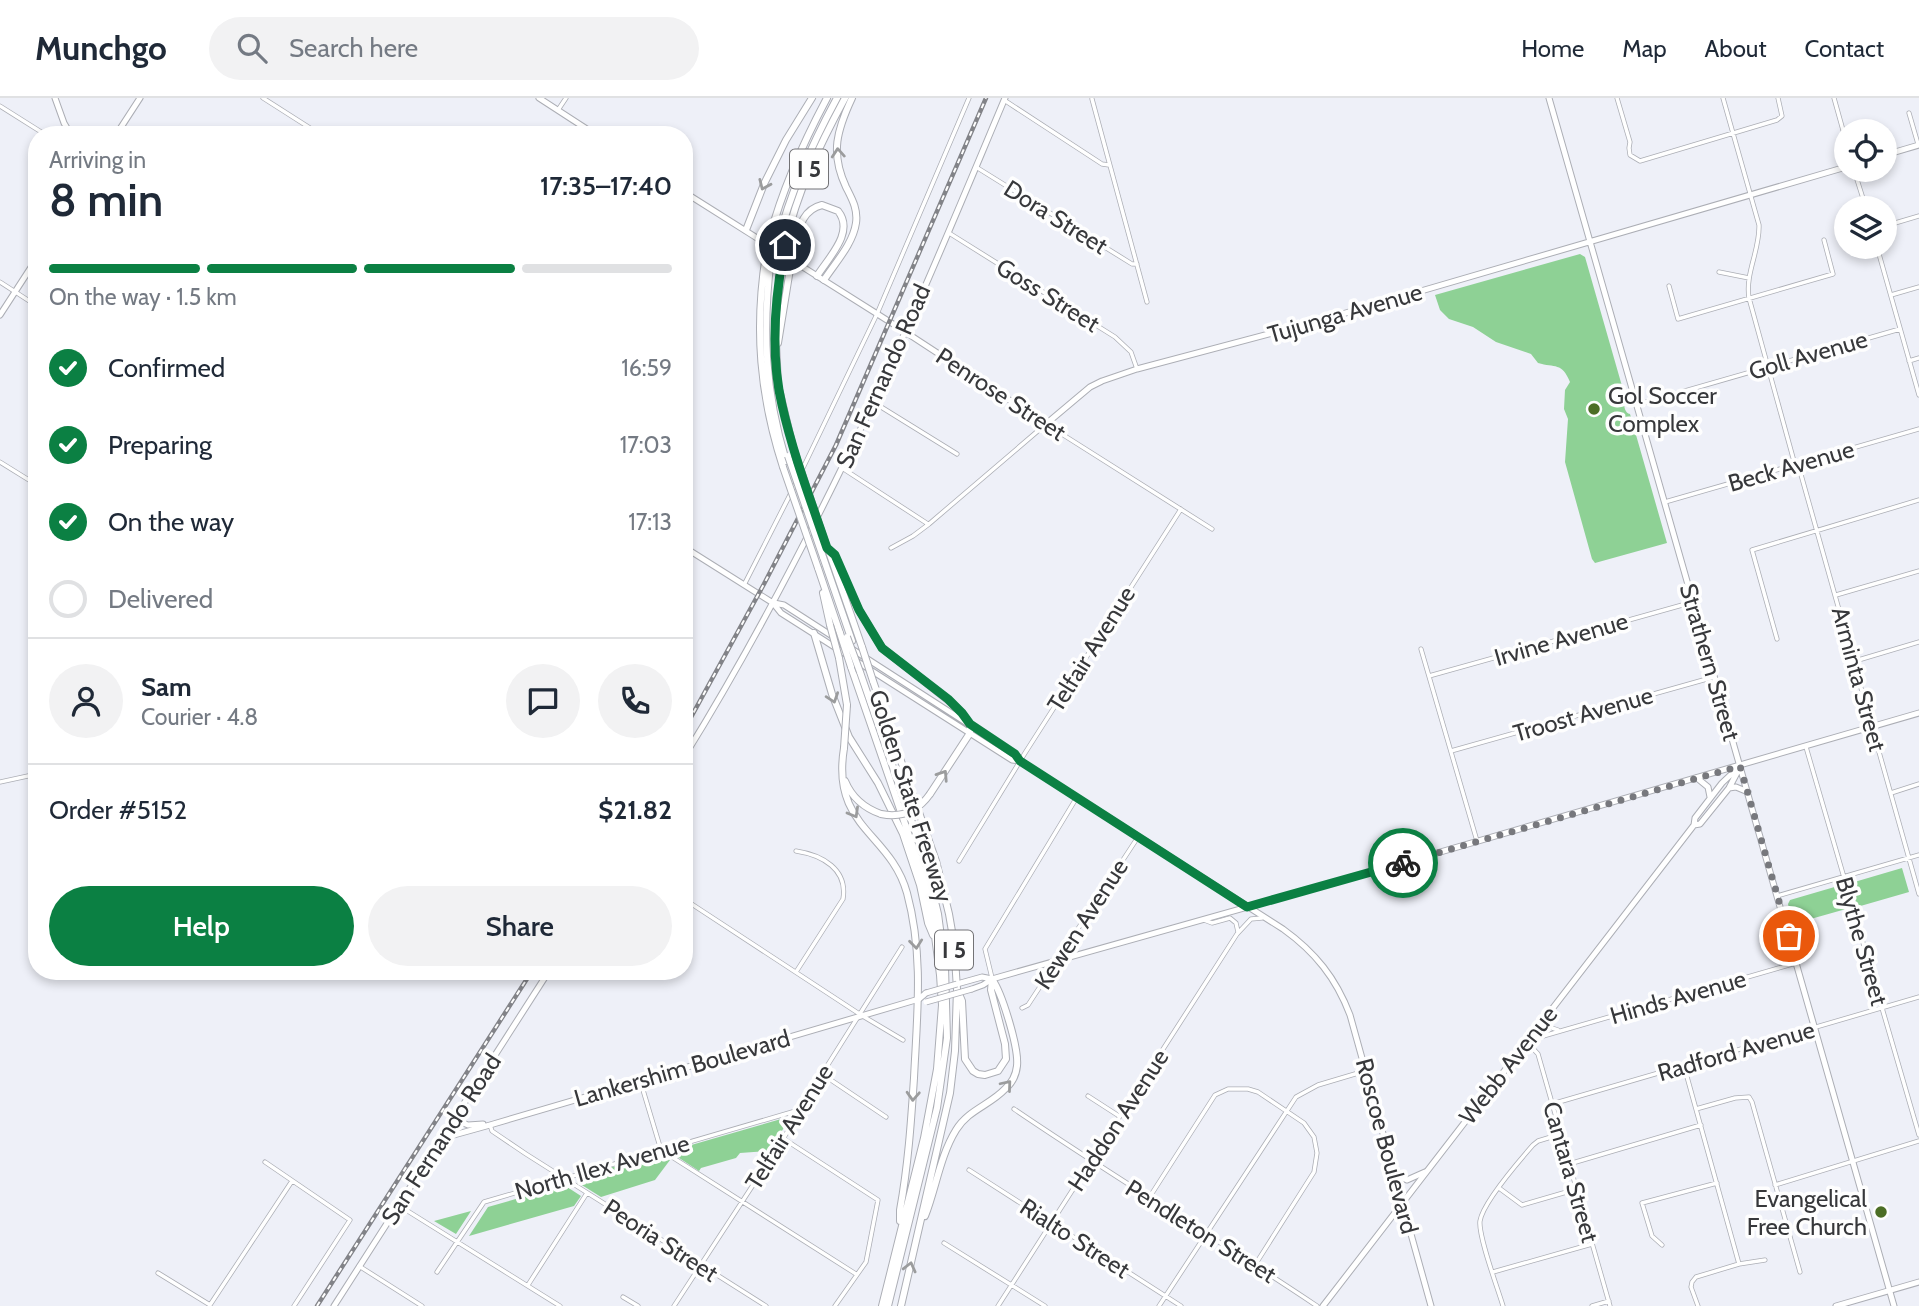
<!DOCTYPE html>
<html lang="en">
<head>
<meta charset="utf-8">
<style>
	:root { --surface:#fff; --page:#f2f2f3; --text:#1f2937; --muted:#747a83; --line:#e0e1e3; --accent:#0b8043 }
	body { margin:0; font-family:Cabin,sans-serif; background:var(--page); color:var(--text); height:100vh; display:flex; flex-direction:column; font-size:26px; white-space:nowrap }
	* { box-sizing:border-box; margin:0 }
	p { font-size:23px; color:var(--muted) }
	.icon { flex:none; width:38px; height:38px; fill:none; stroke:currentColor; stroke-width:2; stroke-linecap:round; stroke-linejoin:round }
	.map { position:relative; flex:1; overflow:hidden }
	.panel { position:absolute; left:28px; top:28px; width:665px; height:854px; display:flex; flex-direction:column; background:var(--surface); border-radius:28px; box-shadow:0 4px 10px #0003 }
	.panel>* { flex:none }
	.tools { position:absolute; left:1834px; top:21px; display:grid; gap:14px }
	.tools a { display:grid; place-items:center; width:63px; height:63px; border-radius:50%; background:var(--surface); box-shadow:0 4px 10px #0003; font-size:35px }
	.pin { position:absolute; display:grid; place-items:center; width:60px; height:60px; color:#fff; margin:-30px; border:4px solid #fff; border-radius:50%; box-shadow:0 2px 7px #0007 }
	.courier { position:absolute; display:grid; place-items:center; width:70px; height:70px; margin:-35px; border:5px solid #0b8043; border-radius:50%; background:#fff; color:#222; box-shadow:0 2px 9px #0007 }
	.summary em { font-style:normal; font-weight:600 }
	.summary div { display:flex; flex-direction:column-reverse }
	.summary { display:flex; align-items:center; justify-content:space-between; height:119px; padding:0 21px }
	h1 { font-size:46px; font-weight:600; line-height:52px }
	.bar { display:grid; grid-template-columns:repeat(4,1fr); gap:10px 7px; align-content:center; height:84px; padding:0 21px }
	.bar i { height:9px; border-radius:5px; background:var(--line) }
	.bar .on { background:var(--accent) }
	.bar p { grid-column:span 4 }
	.line { display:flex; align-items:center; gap:18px; padding:0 21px; border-top:2px solid var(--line) }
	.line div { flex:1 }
	.round { display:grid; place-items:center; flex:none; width:74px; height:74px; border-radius:37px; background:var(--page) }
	ol { padding:0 21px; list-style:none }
	li { display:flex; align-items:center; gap:21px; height:77px }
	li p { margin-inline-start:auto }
	li .icon { padding:7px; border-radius:50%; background:var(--accent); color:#fff; stroke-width:4 }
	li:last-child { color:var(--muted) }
	li i { width:38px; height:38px; border:4px solid var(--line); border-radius:50% }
	.cta { display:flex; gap:14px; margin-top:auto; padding:14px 21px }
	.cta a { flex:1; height:80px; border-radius:42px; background:var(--accent); color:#fff; font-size:28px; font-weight:600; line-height:80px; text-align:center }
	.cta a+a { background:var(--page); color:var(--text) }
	header { display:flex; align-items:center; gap:42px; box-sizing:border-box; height:98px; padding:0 35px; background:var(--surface); border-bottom:2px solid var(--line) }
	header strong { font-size:33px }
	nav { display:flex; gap:38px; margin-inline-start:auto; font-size:24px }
	.search { width:490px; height:63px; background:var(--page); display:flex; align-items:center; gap:18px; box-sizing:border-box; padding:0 24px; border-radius:38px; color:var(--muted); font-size:26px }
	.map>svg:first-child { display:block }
	.green { fill:#8ed195 }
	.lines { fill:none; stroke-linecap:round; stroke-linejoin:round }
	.street-casing { stroke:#acaeb5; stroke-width:5 }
	.secondary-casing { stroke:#acaeb5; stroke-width:7 }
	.primary-casing { stroke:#acaeb5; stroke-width:7 }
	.highway-casing { stroke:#acaeb5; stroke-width:8 }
	.street { stroke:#fff; stroke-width:3.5 }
	.secondary { stroke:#fff; stroke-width:5 }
	.primary { stroke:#fff; stroke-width:5 }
	.highway { stroke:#fff; stroke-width:6 }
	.rail-casing { stroke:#828388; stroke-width:4.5 }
	.rail { stroke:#fefefe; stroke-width:2; stroke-dasharray:5; stroke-linecap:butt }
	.primary-bridge-casing { stroke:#acaeb5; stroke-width:7; stroke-linecap:butt }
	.highway-bridge-casing { stroke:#acaeb5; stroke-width:8; stroke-linecap:butt }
	.primary-bridge { stroke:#fff; stroke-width:5 }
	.highway-bridge { stroke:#fff; stroke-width:6 }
	.oneway { stroke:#9b9c9d }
	.done { stroke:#77787d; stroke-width:7; stroke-dasharray:0 12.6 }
	.route { stroke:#0b8043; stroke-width:9 }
	.poi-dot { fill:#4c6e26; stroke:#fefefe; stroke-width:2.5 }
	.labels { text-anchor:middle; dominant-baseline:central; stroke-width:7; stroke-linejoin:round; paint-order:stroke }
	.shield { fill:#fefefe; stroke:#737376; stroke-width:2 }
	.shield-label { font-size:23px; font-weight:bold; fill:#37383b }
	.street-label { font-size:24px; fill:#37383b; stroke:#fefefe }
	.poi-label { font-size:24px; fill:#37383b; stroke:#fefefe; text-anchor:start }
</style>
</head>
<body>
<header>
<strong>Munchgo</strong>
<div class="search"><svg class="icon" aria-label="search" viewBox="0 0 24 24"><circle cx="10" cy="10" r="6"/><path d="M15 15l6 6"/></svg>Search here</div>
<nav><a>Home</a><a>Map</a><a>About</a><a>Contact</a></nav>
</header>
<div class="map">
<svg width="1919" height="1208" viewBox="0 0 1919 1208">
	<rect width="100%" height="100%" fill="#eef0f8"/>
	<path class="green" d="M1580 156 1585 159 1626 302 1624 304C1624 309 1625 315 1630 316L1667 445 1595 465 1592 461 1565 364 1568 321 1564 311 1565 292 1570 284C1562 264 1555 270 1538 265L1531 256 1496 244 1473 229 1449 221 1440 212 1435 197Z
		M1902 770 1909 794 1857 809 1851 785Z
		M1838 788 1846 811 1793 826 1788 806 1790 802Z
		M781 1021 780 1023 785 1028 769 1053 740 1055 736 1060 701 1070 699 1073 673 1056 674 1052Z
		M658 1056 670 1062 655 1082 601 1099 577 1084 578 1079Z
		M564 1087 581 1098 574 1108 469 1138 488 1109Z
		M471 1113 456 1136 434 1123Z"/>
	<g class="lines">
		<g class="street-casing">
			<path id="street" d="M263 0 321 37
				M1617 0 1630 44 1629 50 1630 57 1640 63 1777 22 1782 18 1778 0
				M1723 0 1759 127C1760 152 1745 175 1749 200L1795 367
				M1834 0 1846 43
				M1092 1 1147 204
				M1004 2 1102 66 1109 67
				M0 8 46 37
				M558 12 566 0
				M1909 15 1918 46
				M55 37 68 31
				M976 69 1132 166H1137
				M1854 72 1866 110
				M1885 128 1919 118
				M949 135 1115 239 1131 254 1137 271
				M1877 149 1919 297
				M1719 174 1749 180
				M0 184 37 208
				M1669 188 1678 221 1833 176 1824 142
				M1891 197 1919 189
				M1909 263 1919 260
				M873 304 957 356
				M1636 307 1900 231
				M0 364 37 387
				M1798 366 1919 796
				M842 370 928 426
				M802 372 877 216 969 0
				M1665 404 1919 331
				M891 450 913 438 929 426 1046 326 1212 431
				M744 487 796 385
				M1836 497 1919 473
				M1777 541 1752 452 1919 402
				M1421 551 1477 743
				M1855 563 1919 544
				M1429 578 1693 504
				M1806 649 1919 1037
				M1451 653 1714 579
				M0 684 37 676
				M1891 695 1919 686
				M959 763 1025 655 1181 411
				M1777 798 1919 757
				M684 801 861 917 903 942
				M1204 822 1212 825 1230 820 1236 825 1238 834
				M796 874 843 801C848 771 822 757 796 753
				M992 880 985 851 1077 699
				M1022 910 1028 907 1138 739
				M1544 922 1552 930 1558 932
				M1684 968 1739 1166
				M822 976 886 1019
				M640 982 661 1052 856 1176
				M1088 998 1119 1018
				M1552 1006 1919 899
				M1014 1011C1114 1079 1217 1141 1317 1208
				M1696 1011 1735 1000 1749 999 1752 1004 1800 1174
				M490 1027 492 1033 526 1056 766 1208
				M784 1041 878 1102 866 1164 835 1208
				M265 1064 350 1122 294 1208
				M1569 1066 1701 1027
				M969 1072 1181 1208
				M1775 1087 1919 1043
				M1499 1090 1522 1107 1577 1091
				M1149 1100 1215 997 1228 991H1248L1258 994 1304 1025 1314 1039 1317 1055 1314 1074 1255 1167
				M398 1107 560 1208
				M944 1145 1045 1208
				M1662 1147 1652 1138 1642 1105 1717 1085
				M359 1168 422 1208
				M437 1174 484 1104 799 1012
				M1493 1174 1592 1146
				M158 1175 210 1207
				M528 1187 587 1095
				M623 1199 638 1208
				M210 1207 292 1083
				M674 1208 783 1041 822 976 902 849
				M998 1208 1237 836 1251 821 1262 820
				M1159 1208 1296 999 1318 987 1365 973
				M1503 1208C1498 1191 1478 1138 1480 1123 1483 1104 1519 1063 1533 1047L1538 1043 1561 1036
				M1592 1208 1609 1203
				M1610 1208 1538 956 1526 943 1796 865
				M1698 1208 1691 1189 1692 1184 1696 1179 1739 1166 1765 1162"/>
		</g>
		<g class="secondary-casing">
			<path id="secondary" d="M539 0 596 37
				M1549 0 1894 1208
				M116 37 140 0
				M1885 57 1919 47
				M684 94 890 224 1046 326 1090 289 1102 283 1137 271 1325 221 1846 69
				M0 217 37 160
				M1697 680 1708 689 1710 699
				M1729 690 1736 689 1748 694
				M1694 727 1700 726 1729 690 1739 671
				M1323 1208 1694 727 1695 720 1722 685 1740 668"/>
		</g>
		<g class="primary-casing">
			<path id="primary" d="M55 0 64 25 71 37
				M684 449 773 505 781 515 1012 662 1020 663 1283 831C1315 854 1336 880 1350 917L1431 1208
				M774 505 784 507 843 545
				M852 551 1015 656 1020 663
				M684 659C754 546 815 428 872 307 919 207 962 102 1005 0
				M957 886 982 879 992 881
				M972 891 983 887 992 881 1375 773 1919 615
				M461 1011 463 1025 468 1027 483 1026
				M444 1037H454L490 1027 919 901 926 895
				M1394 1069 1401 1079 1407 1082 1425 1074
				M334 1208 549 873
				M1836 1208 1919 1184"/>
		</g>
		<g class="highway-casing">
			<path id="highway" d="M746 132 764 86 786 42 812 0
				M770 138C783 89 803 45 827 0
				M778 143C791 92 812 46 837 0
				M785 147C797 94 819 48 845 0
				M794 151C799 132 801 112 822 107L838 113C855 134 829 159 817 178
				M766 157C754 231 760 298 783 369
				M771 160C762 231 765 294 786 363
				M781 166 775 225 778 287 793 349
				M824 182C835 165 853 146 856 125 858 111 852 101 846 89 830 55 837 32 852 0
				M778 245 790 171
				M827 450 835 458 859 512 882 550 948 602 962 615 970 627V635L930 696
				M828 451 862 549
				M823 459 852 543
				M818 470 840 535
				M823 495 830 527
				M814 535 832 596 849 639 878 685 903 736 920 787 928 825 933 837
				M839 560 847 607
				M851 569 925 784 932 815 940 877 942 907 937 971 924 1040 882 1208
				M860 574 925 762 938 816 945 869 947 940 937 1010 888 1208
				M873 583 936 763 949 816 954 845 957 891 955 953 950 995 901 1208
				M844 650C831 730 890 734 907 795 924 858 917 917 914 980 911 1025 908 1068 900 1112V1123
				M845 683C852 700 864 710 881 716
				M959 896 962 903 965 961 973 973 978 976 985 977 998 973 1006 961 1005 946 991 892 992 881
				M925 1118C936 1090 940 1058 956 1032 968 1012 990 1007 1005 991 1012 985 1016 977 1017 968 1019 950 1002 895 992 881"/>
		</g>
		<use href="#street" class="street"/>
		<use href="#secondary" class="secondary"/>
		<use href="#primary" class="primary"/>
		<use href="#highway" class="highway"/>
		<g class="rail-casing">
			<path id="rail" d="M684 632 764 486 836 347 986 0
				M317 1208 532 873"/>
		</g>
		<use href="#rail" class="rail"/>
		<g class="primary-bridge-casing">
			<path id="primary-bridge" d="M926 895 957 886
				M926 904 972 891"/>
		</g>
		<g class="highway-bridge-casing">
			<path id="highway-bridge" d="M766 157 770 138
				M771 160 775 141
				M781 166 785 147
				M790 171 794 151
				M793 349 827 450
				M788 358 823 459
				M783 369 818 470
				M830 527 839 560
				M840 535 851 569
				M847 539 860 574
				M862 549 873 583
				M844 650 847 607
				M881 716C901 720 918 713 930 696"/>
		</g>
		<use href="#primary-bridge" class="primary-bridge"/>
		<use href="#highway-bridge" class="highway-bridge"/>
	</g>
	<defs><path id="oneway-chevron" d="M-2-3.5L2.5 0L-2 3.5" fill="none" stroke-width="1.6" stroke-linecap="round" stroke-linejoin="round" transform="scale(1.75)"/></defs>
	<g class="oneway">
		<use href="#oneway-chevron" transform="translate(838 55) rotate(-94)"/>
		<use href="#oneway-chevron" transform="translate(764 87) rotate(114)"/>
		<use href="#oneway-chevron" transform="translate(833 600) rotate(71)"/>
		<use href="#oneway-chevron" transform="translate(943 677) rotate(-57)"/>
		<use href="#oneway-chevron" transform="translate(854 715) rotate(60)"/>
		<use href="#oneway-chevron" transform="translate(916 846) rotate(84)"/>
		<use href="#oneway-chevron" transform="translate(1007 987) rotate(-50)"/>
		<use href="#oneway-chevron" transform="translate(913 998) rotate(93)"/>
		<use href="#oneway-chevron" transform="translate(910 1169) rotate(-76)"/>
	</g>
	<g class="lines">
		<path class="done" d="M1403 765 1740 668 1789 838"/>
		<path class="route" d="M785 147C775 198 770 256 782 307 793 356 811 403 827 450L835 457 859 512 882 550 948 601 962 615 970 626 1015 656 1020 663 1247 809 1403 765"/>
	</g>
	<g class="poi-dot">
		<circle cx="1594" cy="311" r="7"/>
		<circle cx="1881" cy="1114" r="7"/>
	</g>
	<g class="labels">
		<g class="shield">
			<rect x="790" y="51.5" width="38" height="39" rx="5"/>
			<rect x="935" y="832.5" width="38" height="39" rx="5"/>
		</g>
		<g class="shield-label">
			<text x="809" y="71">I 5</text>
			<text x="954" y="852">I 5</text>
		</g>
		<g class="street-label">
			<text transform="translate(1056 119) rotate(32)">Dora Street</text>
			<text transform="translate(1048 197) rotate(32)">Goss Street</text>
			<text transform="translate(1345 215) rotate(-16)">Tujunga Avenue</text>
			<text transform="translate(1808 257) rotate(-16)">Goll Avenue</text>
			<text transform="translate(883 278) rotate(-66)">San Fernando Road</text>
			<text transform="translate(1001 296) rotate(33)">Penrose Street</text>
			<text transform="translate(1791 368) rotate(-16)">Beck Avenue</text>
			<text transform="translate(1561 541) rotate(-16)">Irvine Avenue</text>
			<text transform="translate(1091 551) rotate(-58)">Telfair Avenue</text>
			<text transform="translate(1710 564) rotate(74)">Strathern Street</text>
			<text transform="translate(1859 581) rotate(75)">Arminta Street</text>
			<text transform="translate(1583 616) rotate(-16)">Troost Avenue</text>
			<text transform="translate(911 698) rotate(72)">Golden State Freeway</text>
			<text transform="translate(1081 826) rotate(-57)">Kewen Avenue</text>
			<text transform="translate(1862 843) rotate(74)">Blythe Street</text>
			<text transform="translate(1678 899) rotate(-16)">Hinds Avenue</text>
			<text transform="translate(1736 953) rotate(-16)">Radford Avenue</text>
			<text transform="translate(1508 967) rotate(-52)">Webb Avenue</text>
			<text transform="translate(682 970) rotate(-16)">Lankershim Boulevard</text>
			<text transform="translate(1118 1022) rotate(-57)">Haddon Avenue</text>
			<text transform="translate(789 1029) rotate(-58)">Telfair Avenue</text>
			<text transform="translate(441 1041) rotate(-57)">San Fernando Road</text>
			<text transform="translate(1387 1048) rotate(75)">Roscoe Boulevard</text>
			<text transform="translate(602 1069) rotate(-16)">North Ilex Avenue</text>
			<text transform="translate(1571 1074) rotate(74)">Cantara Street</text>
			<text transform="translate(1201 1133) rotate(32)">Pendleton Street</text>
			<text transform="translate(1075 1140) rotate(33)">Rialto Street</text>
			<text transform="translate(661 1142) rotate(33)">Peoria Street</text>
		</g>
		<g class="poi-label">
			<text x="1608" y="297">Gol Soccer<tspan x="1608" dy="28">Complex</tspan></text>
			<text x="1867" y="1100" text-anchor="end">Evangelical<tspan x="1867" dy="28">Free Church</tspan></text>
		</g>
	</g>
</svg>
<div class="tools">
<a><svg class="icon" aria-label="locate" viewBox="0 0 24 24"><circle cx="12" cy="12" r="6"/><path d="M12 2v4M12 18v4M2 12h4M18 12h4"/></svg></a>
<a><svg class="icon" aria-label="layers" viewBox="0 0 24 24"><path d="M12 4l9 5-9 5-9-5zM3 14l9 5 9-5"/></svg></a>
</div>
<div class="pin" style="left:1789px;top:838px;background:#ea580c"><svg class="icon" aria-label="bag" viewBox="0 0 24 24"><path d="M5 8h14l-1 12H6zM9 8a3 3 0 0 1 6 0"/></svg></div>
<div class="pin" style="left:785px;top:147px;background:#1f2937"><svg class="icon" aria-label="home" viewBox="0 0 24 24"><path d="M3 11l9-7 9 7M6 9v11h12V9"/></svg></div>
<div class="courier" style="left:1403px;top:765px"><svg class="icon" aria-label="bike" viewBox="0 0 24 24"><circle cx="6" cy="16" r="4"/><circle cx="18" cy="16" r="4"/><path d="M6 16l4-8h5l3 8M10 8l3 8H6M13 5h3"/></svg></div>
<section class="panel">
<div class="summary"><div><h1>8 min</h1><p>Arriving in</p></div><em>17:35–17:40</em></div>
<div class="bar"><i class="on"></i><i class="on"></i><i class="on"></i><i></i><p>On the way · 1.5 km</p></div>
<ol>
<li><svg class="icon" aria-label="check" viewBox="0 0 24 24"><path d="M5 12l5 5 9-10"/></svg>Confirmed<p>16:59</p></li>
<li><svg class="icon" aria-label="check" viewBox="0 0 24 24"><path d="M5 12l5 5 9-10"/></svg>Preparing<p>17:03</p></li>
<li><svg class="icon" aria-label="check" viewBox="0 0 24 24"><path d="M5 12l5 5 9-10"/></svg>On the way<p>17:13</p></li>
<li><i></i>Delivered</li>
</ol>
<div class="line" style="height:126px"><a class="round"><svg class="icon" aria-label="person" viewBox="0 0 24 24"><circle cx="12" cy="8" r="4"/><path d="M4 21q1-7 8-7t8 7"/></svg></a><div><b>Sam</b><p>Courier · 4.8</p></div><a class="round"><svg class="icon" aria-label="chat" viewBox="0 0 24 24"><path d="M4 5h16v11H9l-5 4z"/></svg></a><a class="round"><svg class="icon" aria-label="phone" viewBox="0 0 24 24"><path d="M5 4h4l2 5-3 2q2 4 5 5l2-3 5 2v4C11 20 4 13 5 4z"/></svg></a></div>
<div class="line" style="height:91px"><div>Order #5152</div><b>$21.82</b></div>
<div class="cta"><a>Help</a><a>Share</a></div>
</section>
</div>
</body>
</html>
